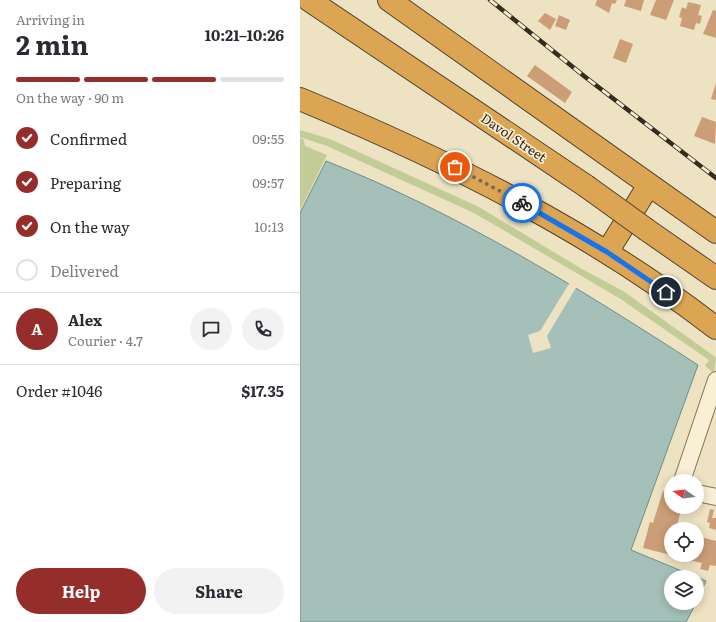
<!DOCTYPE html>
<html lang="en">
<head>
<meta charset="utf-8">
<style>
	:root { --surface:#fff; --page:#f2f2f3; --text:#2b2b33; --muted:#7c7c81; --line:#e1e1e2; --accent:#952e2a }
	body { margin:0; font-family:Literata,serif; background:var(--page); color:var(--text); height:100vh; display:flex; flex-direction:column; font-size:15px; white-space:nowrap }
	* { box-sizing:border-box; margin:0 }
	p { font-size:13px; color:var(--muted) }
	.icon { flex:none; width:22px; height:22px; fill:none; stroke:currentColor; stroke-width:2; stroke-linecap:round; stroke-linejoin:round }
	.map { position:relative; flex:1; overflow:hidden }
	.drawer { display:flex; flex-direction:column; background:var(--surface); width:300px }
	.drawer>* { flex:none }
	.needle { width:26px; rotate:284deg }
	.tools { position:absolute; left:364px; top:474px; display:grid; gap:8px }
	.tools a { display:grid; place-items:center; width:40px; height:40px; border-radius:50%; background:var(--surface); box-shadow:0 2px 10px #0003; font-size:20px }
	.pin { position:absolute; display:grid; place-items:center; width:34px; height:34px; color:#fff; margin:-17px; border:2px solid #fff; border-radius:50%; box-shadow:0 1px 4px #0007 }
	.courier { position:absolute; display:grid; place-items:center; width:40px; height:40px; margin:-20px; border:3px solid #1a73e8; border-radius:50%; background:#fff; color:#222; box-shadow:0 1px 5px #0007 }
	.summary em { font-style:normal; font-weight:700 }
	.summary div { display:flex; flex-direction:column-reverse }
	.summary { display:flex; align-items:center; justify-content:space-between; height:68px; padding:0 16px }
	h1 { font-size:26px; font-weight:700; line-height:30px }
	.bar { display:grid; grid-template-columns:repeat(4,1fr); gap:6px 4px; align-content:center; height:48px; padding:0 16px }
	.bar i { height:5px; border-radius:3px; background:var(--line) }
	.bar .selected { background:var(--accent) }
	.bar p { grid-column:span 4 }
	.line { display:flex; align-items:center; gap:10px; padding:0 16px; border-top:1px solid var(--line) }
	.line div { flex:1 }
	.round { display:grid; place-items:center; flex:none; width:42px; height:42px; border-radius:21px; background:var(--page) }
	ol { padding:0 16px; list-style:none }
	li { display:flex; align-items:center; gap:12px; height:44px }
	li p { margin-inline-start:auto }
	li .icon { padding:4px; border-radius:50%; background:var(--accent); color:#fff; stroke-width:4 }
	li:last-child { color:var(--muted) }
	li i { width:22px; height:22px; border:2px solid var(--line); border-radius:50% }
	.action { display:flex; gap:8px; margin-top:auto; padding:8px 16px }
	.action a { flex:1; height:46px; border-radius:24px; background:var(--accent); color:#fff; font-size:16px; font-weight:700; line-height:46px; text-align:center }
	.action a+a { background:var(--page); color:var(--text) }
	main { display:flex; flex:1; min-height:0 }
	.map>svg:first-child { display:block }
	.green { fill:#c3cb96 }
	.water { fill:#a4c0b9; stroke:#6b8e87 }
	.pier { fill:#ede2c2 }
	.building { fill:#cb9e78 }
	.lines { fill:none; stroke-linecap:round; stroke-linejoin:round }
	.minor-casing { stroke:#877359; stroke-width:18 }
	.highway-casing { stroke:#54412e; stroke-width:24 }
	.minor { stroke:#f8efd5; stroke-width:16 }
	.highway { stroke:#dca553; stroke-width:22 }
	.rail-casing { stroke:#372b1d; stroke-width:4.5 }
	.rail { stroke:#f5ecd1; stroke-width:3; stroke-dasharray:9; stroke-linecap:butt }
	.highway-bridge-casing { stroke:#54412e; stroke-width:24; stroke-linecap:butt }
	.highway-bridge { stroke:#dca553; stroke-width:22 }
	.done { stroke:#776b57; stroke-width:4; stroke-dasharray:0 7.2 }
	.route { stroke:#1a73e8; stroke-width:5 }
	.labels { text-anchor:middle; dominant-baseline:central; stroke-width:3.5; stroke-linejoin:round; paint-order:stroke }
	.street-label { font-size:13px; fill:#372b1d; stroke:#f5ecd1 }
</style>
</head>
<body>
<main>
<section class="drawer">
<div class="summary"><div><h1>2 min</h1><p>Arriving in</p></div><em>10:21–10:26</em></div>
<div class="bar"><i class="selected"></i><i class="selected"></i><i class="selected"></i><i></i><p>On the way · 90 m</p></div>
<ol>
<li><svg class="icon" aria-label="check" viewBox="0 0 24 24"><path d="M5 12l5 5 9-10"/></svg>Confirmed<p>09:55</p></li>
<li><svg class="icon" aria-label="check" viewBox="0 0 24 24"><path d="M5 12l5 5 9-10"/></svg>Preparing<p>09:57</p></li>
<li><svg class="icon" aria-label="check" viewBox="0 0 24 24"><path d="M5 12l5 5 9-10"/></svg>On the way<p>10:13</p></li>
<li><i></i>Delivered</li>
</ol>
<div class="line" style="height:72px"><b class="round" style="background:var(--accent);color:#fff">A</b><div><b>Alex</b><p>Courier · 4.7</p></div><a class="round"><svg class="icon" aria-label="chat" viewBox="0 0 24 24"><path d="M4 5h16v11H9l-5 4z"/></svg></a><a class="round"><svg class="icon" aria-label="phone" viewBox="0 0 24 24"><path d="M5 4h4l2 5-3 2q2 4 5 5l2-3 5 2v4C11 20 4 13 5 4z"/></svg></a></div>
<div class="line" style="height:52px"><div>Order #1046</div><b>$17.35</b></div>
<div class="action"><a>Help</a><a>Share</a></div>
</section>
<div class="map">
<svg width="416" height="622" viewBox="0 0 416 622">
	<rect width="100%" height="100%" fill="#ede2c2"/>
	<path class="green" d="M0 130 30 139 177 206 282 269 323 291 414 356 416 358 414 373 405 366 409 360 319 298 174 213 27 146 0 137Z
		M0 138 4 140 5 146 27 155 0 210Z"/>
	<path class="water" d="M26 161C158 213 279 288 398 365L331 550 406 581 397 600V577H371V603H396L386 622H0V213Z"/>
	<path class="pier" d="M270 282 277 286 247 336 251 348 233 353 228 335 240 331Z"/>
	<path class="building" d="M297 0H317L315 4 312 3 309 13 295 5Z
		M326 0H344L341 11 324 6Z
		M356 0H374L366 20 350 15Z
		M388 2 401 5 398 15 402 16 400 24 396 23 394 30 380 26 382 18 379 17 382 7 386 9Z
		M413 10 416 11V38L403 34Z
		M245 13 256 19 250 30 238 21Z
		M259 15 270 20 266 30 255 26Z
		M320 39 333 44 326 63 313 58Z
		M235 65 272 92 265 103 227 76Z
		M416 83V100L411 99Z
		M402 117 416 122 415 144 394 136Z
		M363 491 371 493V507H384L382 514H380L376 529H371V555L343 548 350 522 353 523Z
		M410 509 414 510 412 518H416V530L409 528 410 523 407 522Z
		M397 536 416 541V566L410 565 408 571 400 569 402 563 372 556 397 555Z"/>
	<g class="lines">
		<g class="minor-casing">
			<path id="minor" d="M382 481 416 380
				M397 493 416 497"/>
		</g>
		<g class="highway-casing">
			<path id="highway" d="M9 0 286 186
				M89 0 416 232
				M0 99C147 160 289 230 416 328
				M347 230 416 278
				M307 252 349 185"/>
		</g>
		<use href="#minor" class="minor"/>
		<use href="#highway" class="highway"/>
		<g class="rail-casing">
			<path id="rail" d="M190 0 284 76 416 178"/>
		</g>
		<use href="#rail" class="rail"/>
		<g class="highway-bridge-casing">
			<path id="highway-bridge" d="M286 186 347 230"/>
		</g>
		<use href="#highway-bridge" class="highway-bridge"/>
	</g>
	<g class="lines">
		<path class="done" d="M155 167 222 203"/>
		<path class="route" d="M222 203 307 252 366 292"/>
	</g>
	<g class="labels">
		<g class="street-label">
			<text transform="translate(214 137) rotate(34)">Davol Street</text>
		</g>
	</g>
</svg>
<div class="tools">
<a><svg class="needle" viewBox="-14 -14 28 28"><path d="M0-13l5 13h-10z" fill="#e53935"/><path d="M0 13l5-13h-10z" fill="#7c7c81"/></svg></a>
<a><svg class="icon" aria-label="locate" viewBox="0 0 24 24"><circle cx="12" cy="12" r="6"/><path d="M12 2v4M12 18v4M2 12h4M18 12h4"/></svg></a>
<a><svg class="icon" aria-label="layers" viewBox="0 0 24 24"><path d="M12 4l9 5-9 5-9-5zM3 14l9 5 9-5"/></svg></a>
</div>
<div class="pin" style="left:155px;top:167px;background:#ea580c"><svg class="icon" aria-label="bag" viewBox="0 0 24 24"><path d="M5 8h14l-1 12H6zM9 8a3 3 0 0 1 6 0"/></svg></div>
<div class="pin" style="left:366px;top:292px;background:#1f2937"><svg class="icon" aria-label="home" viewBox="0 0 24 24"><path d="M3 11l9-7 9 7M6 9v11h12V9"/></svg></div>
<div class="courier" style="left:222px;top:203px"><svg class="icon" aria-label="bike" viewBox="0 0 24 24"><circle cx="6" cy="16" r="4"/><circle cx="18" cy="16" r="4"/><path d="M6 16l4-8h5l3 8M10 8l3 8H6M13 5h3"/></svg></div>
</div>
</main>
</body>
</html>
